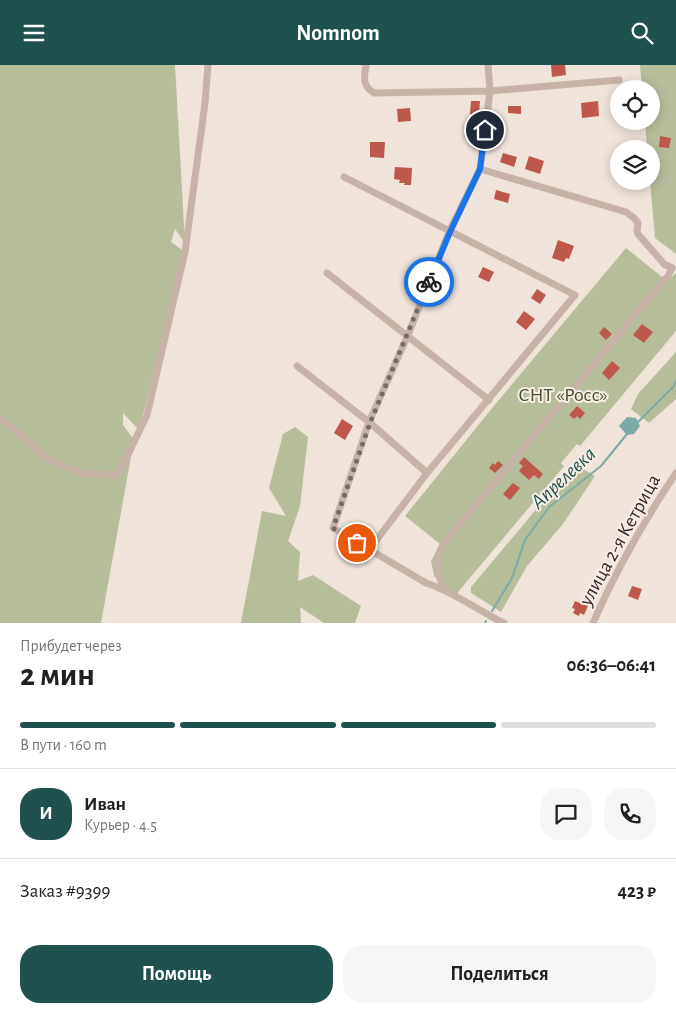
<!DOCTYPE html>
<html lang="ru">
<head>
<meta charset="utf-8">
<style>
	:root { --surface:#fff; --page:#f6f6f6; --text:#202124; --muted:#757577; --line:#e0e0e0; --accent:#1f524f }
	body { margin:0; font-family:"Alegreya Sans",sans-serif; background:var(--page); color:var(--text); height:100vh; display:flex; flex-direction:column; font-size:19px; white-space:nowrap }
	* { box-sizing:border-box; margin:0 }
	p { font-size:16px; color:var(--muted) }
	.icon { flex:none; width:28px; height:28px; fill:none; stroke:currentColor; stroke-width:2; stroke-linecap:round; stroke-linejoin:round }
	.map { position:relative; height:558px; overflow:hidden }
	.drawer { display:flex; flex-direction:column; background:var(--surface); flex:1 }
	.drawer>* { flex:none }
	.tools { position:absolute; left:610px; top:15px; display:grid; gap:10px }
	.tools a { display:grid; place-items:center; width:50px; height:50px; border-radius:50%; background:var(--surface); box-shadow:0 2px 12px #0003; font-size:25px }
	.pin { position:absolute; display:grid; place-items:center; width:42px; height:42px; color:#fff; margin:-21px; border:2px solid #fff; border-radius:50%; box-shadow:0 1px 5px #0007 }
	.courier { position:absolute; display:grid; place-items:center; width:50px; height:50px; margin:-25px; border:4px solid #1a73e8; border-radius:50%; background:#fff; color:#222; box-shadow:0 1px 6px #0007 }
	.summary em { font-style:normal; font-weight:700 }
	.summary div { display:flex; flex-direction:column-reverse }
	.summary { display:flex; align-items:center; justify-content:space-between; height:85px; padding:0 20px }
	h1 { font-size:32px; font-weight:700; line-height:38px }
	.bar { display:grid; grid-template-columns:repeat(4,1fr); gap:8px 5px; align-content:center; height:60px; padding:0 20px }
	.bar i { height:6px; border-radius:4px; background:var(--line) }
	.bar .on { background:var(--accent) }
	.bar p { grid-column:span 4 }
	.line { display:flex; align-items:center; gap:12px; padding:0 20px; border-top:1px solid var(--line) }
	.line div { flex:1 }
	.round { display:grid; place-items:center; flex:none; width:52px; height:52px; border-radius:20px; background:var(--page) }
	.cta { display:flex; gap:10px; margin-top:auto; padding:10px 20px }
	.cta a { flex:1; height:58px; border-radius:20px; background:var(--accent); color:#fff; font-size:20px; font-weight:700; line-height:58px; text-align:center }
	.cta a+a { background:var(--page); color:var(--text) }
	header { display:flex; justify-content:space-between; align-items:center; height:65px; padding:0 20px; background:var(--accent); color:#fff; font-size:22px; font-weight:700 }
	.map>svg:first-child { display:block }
	.green { fill:#b6bd9b }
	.water { fill:#7baaa7 }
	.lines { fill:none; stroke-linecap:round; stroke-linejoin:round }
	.stream { stroke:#7baaa7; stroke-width:2 }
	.building { fill:#be584a }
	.minor { stroke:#c7b2a7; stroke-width:7 }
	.done { stroke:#756a66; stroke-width:5; stroke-dasharray:0 9 }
	.route { stroke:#1a73e8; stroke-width:6 }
	.labels { text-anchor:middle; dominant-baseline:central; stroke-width:4; stroke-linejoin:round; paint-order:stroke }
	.park-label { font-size:20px; fill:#47502c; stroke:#f8ede6 }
	.street-label { font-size:20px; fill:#332927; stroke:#f8ede6 }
	.water-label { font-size:21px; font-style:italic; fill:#1f524f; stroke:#f8ede6 }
</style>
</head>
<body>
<header><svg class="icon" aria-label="menu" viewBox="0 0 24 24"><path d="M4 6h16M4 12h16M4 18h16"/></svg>Nomnom<svg class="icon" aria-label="search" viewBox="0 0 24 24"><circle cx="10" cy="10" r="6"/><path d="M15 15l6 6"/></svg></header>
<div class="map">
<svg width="676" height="558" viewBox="0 0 676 558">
	<rect width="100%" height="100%" fill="#efe3da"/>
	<path class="green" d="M0 0H175L185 178 175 164 171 177 185 187 139 365 123 348V360L134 375 101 558H0Z
		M640 0H676V189L655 173 650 116 651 84H647L645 56H651V24H642Z
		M626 183 667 216 676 208V266L580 381 577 379 561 398 564 401 453 533 434 511 431 496 440 479 405 451 493 342Z
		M676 287V334L649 358 631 344 638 329Z
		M295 362 308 372 300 441 288 476 300 487 298 516 313 510 361 541 355 558H324L300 542 301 558H241L262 446 286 451 269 423 283 369Z
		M583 404 595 411 563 459 527 501 501 547 471 528V522L549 429Z"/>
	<path class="water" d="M627 352 636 353 640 361 634 369 627 370 619 361Z"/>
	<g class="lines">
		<path class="stream" d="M637 358 673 322 676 316
			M492 546 512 513 525 475 549 442 601 401 627 369
			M485 558 486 556"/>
	</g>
	<path class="building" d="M551 0H565L566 10 552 12Z
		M471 36H480L479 49H470Z
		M598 36 599 51 582 53 581 38Z
		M508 41H521V49L508 48Z
		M410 43 411 56 398 57 397 44Z
		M660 71 671 73 669 83 659 82Z
		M370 77H385L384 93 370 92Z
		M503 88 517 92 514 102 500 97Z
		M529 91 544 96 540 109 525 104Z
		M395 102 412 103 411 120H404L405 118H399L400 115 394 114Z
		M496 125 510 129 508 138 494 134Z
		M558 175 574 181 569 194 566 193 564 197 552 193Z
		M483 202 494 207 489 217 478 212Z
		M537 224 546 230 540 239 531 233Z
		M524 246 535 254 526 265 516 257Z
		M642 259 653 267 644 278 633 270Z
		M604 262 612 269 606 275 599 268Z
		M612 296 620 303 609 315 602 308Z
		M577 341 585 348 580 354 577 351 574 354 569 350Z
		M342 354 353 361 345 375 334 368Z
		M524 392 543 409 539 414 534 410 529 415 519 406 523 401 519 398Z
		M498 396 503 400 495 408 489 403 493 398 495 400Z
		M513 418 520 423 510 435 503 429Z
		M632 521 642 524 638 535 628 531Z
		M575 536 588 541 584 550 580 548 579 551 573 548 575 544 572 543Z"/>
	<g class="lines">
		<path class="minor" d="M366 0C364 13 362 20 374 28L490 26 619 15
			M488 0 490 26 480 104 449 167 408 270 369 357 333 463 426 518C454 527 477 545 504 558
			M344 112 575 230 427 408 369 485
			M327 208 489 335
			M297 301 369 357 427 408
			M0 353 50 395 84 409 118 410 147 350 185 187 205 38 208 0
			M443 523C437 504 433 497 444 478L668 211 672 203 664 199 638 169 637 166 638 158 634 153 626 147 480 104
			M593 558C616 505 644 456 676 408"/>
	</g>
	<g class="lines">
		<path class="done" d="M357 478 333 463 370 358 429 217"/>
		<path class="route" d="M429 217 450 167 480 104 485 65"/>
	</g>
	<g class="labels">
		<g class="park-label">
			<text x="563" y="330">СНТ «Росс»</text>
		</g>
		<g class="street-label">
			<text transform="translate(620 475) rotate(-61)">улица 2-я Кетрица</text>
		</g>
		<g class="water-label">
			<text transform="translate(563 413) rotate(-43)">Апрелевка</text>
		</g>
	</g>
</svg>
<div class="tools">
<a><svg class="icon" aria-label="locate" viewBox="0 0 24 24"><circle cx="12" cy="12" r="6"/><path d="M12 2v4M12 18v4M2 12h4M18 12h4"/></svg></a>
<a><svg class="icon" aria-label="layers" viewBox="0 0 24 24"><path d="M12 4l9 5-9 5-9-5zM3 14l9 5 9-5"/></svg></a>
</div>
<div class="pin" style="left:357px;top:478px;background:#ea580c"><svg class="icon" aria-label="bag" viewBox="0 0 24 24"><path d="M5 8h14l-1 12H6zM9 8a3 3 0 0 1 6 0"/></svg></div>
<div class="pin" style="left:485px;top:65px;background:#1f2937"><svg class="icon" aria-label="home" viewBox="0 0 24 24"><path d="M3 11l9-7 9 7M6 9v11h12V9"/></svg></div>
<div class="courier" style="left:429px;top:217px"><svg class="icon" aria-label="bike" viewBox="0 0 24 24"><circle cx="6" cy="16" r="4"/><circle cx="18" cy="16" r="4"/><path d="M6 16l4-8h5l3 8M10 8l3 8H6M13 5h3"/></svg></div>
</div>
<section class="drawer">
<div class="summary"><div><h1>2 мин</h1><p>Прибудет через</p></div><em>06:36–06:41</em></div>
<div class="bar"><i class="on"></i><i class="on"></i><i class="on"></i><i></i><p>В пути · 160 m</p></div>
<div class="line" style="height:90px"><b class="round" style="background:var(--accent);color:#fff">И</b><div><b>Иван</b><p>Курьер · 4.5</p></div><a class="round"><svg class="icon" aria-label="chat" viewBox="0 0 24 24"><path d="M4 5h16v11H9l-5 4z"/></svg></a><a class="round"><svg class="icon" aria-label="phone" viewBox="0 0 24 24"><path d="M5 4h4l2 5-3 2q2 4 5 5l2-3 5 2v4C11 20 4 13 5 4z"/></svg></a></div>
<div class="line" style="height:65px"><div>Заказ #9399</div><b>423 ₽</b></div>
<div class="cta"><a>Помощь</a><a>Поделиться</a></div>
</section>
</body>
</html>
